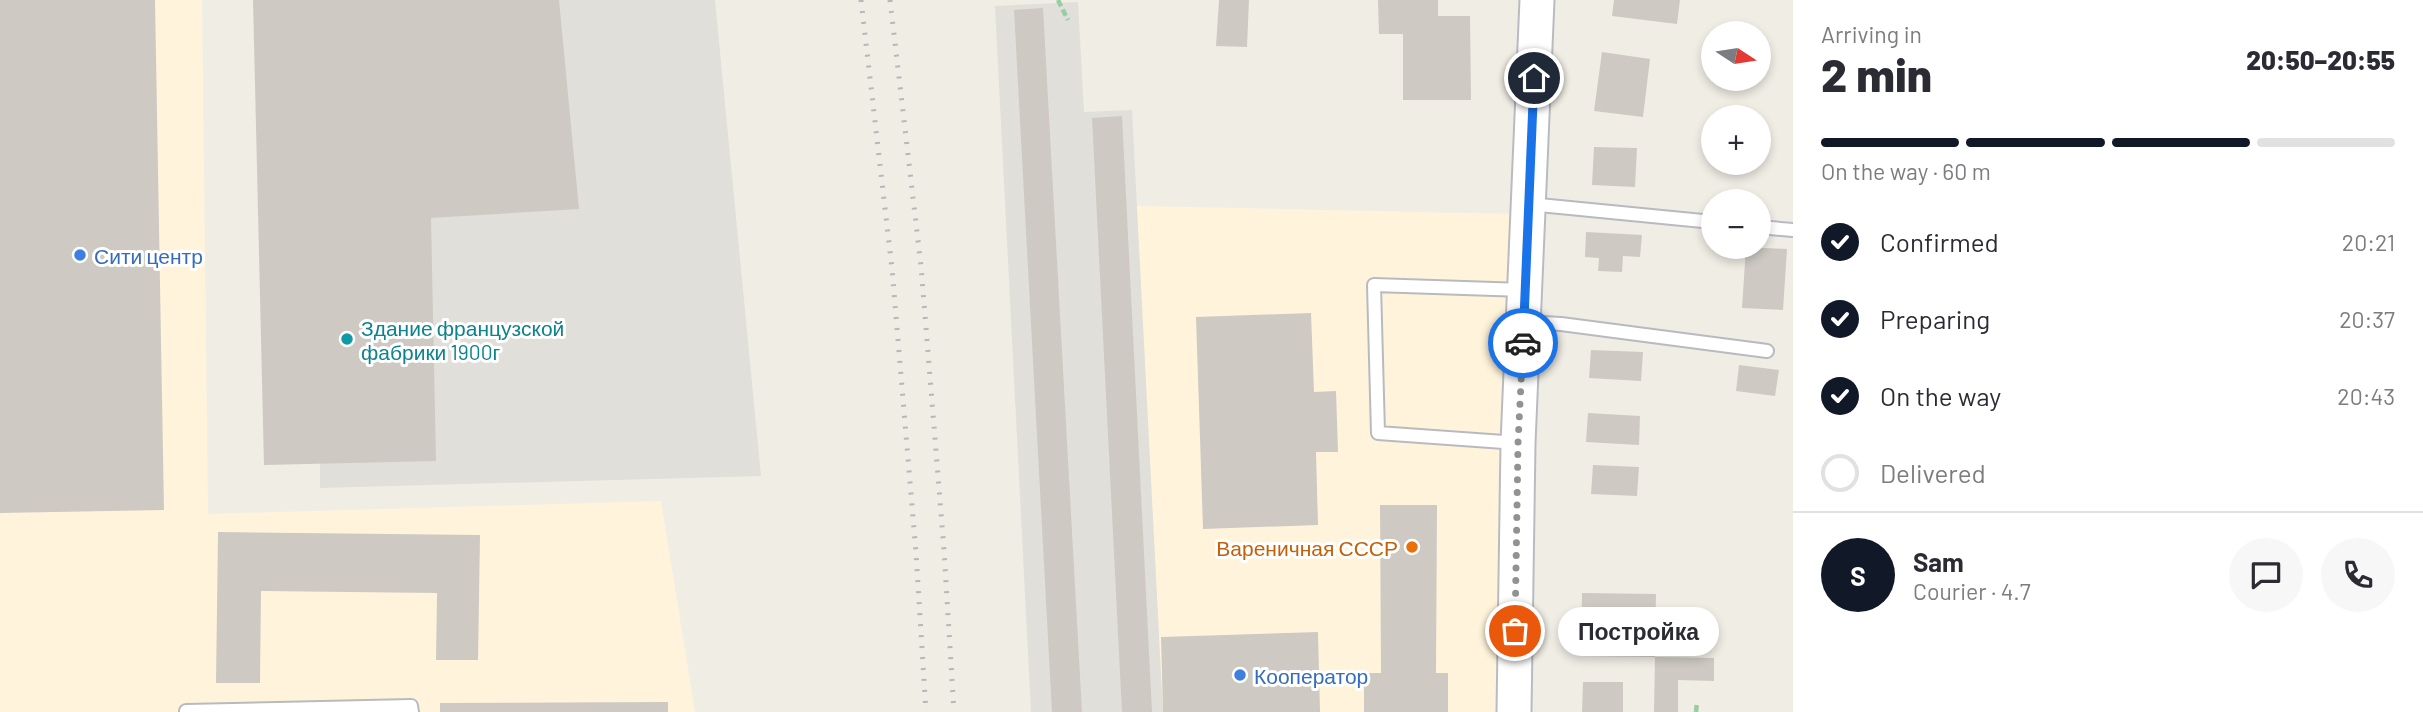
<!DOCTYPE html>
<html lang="en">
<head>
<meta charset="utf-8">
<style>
	:root { --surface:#fff; --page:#f7f7f7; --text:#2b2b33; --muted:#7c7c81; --line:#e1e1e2; --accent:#111827 }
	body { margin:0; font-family:Barlow,sans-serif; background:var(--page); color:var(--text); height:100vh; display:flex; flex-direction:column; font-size:26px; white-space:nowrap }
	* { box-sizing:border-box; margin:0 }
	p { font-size:23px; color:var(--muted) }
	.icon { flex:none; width:38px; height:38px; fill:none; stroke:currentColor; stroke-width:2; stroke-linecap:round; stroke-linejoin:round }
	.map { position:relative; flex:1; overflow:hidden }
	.details { display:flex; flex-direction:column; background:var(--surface); width:630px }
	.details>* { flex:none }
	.needle { width:46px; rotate:102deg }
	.controls { position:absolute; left:1701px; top:21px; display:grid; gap:14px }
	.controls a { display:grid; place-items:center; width:70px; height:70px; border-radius:50%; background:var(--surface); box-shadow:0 4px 10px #0003; font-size:35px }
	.pin { position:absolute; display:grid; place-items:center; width:60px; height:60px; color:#fff; margin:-30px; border:4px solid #fff; border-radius:50%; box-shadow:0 2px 7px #0007 }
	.courier { position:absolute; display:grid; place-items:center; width:70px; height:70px; margin:-35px; border:5px solid #1a73e8; border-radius:50%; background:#fff; color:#222; box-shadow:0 2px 9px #0007 }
	.bubble { position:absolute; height:49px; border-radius:24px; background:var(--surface); box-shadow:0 4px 10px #0003; font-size:23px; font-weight:800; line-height:49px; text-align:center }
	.summary em { font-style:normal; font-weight:800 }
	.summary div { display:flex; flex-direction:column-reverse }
	.summary { display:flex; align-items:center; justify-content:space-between; height:119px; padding:0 28px }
	h1 { font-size:46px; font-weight:800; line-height:52px }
	.bar { display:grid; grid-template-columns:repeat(4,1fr); gap:10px 7px; align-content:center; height:84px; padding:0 28px }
	.bar i { height:9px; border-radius:5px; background:var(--line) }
	.bar .on { background:var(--accent) }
	.bar p { grid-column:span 4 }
	.line { display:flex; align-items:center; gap:18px; padding:0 28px; border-top:2px solid var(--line) }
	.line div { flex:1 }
	.round { display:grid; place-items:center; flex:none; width:74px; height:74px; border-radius:37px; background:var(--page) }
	ol { padding:0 28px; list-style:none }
	li { display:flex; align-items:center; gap:21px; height:77px }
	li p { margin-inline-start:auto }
	li .icon { padding:7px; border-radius:50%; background:var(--accent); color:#fff; stroke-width:4 }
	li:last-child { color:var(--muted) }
	li i { width:38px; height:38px; border:4px solid var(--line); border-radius:50% }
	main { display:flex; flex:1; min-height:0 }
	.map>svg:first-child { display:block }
	.commercial { fill:#fff4db }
	.industrial { fill:#e1dfd9 }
	.building { fill:#cecac3 }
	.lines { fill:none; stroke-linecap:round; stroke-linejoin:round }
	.lane-casing { stroke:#b7bbc0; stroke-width:16 }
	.secondary-casing { stroke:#b8bcc2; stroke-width:37 }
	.path { stroke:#96cda3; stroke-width:4.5; stroke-dasharray:7 3.5; stroke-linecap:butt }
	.lane { stroke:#fff; stroke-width:12 }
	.secondary { stroke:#fff; stroke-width:33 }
	.rail { stroke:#b6b7b8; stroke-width:5; stroke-dasharray:2 9; stroke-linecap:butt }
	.done { stroke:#909393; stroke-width:7; stroke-dasharray:0 12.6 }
	.route { stroke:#1a73e8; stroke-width:9 }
	.shop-dot { fill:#3f7fe0; stroke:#fff; stroke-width:2.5 }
	.culture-dot { fill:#0f9aa8; stroke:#fff; stroke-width:2.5 }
	.food-dot { fill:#e8710a; stroke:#fff; stroke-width:2.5 }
	.labels { text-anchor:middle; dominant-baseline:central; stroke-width:6; stroke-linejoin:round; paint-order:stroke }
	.shop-label { font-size:21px; fill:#366cbe; stroke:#fff; text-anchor:start }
	.culture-label { font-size:21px; fill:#0d838f; stroke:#fff; text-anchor:start }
	.food-label { font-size:21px; fill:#c56008; stroke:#fff; text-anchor:end }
</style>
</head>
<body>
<main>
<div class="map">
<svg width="1793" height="712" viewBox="0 0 1793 712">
	<rect width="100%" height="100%" fill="#f0ede5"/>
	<path class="commercial" d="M0 0H202L208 514 661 501 695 712H0Z
		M1137 206 1513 214 1502 712H1155Z"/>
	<path class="industrial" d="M319 0H715L761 476 320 488Z
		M1078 2 1084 112 1132 110 1163 712H1031L995 6Z"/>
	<path class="building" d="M0 0H155L164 510 0 513Z
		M253 0H559L579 209 431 218 436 461 264 465Z
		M1219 0H1249L1247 47 1216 46Z
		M1378 0H1438V16H1470L1471 100H1403V34H1379Z
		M1614 0H1680L1677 24 1612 16Z
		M1043 8 1082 712H1052L1014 10Z
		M1602 52 1650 59 1643 117 1594 111Z
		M1122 116 1152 712H1122L1092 118Z
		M1594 147 1637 148 1635 187 1592 185Z
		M1586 232 1642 235 1640 257 1623 256 1622 272 1598 271 1599 258 1585 257Z
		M1746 247 1787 249 1783 310 1742 308Z
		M1311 313 1314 392 1336 391 1338 452H1316L1318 525 1203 529 1196 317Z
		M1591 350 1643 352 1641 381 1589 378Z
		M1739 365 1779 370 1775 396 1736 391Z
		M1588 413 1640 416 1639 445 1586 442Z
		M1593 465 1639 467 1637 496 1591 494Z
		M1380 505H1437L1436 673H1448V712H1364V673H1381Z
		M218 532 480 535 478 660H436L437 593 261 591 260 683H216Z
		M1582 593 1656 594 1655 657 1581 656Z
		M1318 632 1320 712H1163L1161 637Z
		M1655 657 1714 658V681L1678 680V712H1654Z
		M1583 682H1623V712H1582Z
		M668 702V712H440V703Z"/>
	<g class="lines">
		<g class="lane-casing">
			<path id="lane" d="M1529 204 1713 222
				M1759 227 1793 230
				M1524 322 1561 324 1767 351
				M1518 443 1378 433 1374 285 1524 290
				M186 711 411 706 412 712"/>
		</g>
		<g class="secondary-casing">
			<path id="secondary" d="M1514 712 1518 443 1537 0"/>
		</g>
		<path class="path" d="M1058 0 1068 20
			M1696 712 1697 702"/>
		<use href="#lane" class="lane"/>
		<use href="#secondary" class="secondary"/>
		<path class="rail" d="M861 0 892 269 916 553 926 712
			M890 0 921 266 944 550 954 712"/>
	</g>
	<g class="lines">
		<path class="done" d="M1515 631 1518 443 1523 343"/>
		<path class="route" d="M1523 343 1534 78"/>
	</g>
	<g class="shop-dot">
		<circle cx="80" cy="255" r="7"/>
		<circle cx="1240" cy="675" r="7"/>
	</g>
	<circle class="culture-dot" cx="347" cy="339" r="7"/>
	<circle class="food-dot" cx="1412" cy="547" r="7"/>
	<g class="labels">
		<g class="shop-label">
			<text x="94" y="255">Сити центр</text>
			<text x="1254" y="675">Кооператор</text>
		</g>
		<g class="culture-label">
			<text x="361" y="327">Здание французской<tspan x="361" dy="24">фабрики 1900г</tspan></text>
		</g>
		<g class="food-label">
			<text x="1398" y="547">Вареничная СССР</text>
		</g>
	</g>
</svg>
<div class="controls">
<a><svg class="needle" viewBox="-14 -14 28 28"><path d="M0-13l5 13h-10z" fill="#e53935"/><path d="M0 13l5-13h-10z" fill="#7c7c81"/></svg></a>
<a>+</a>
<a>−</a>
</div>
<div class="pin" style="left:1515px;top:631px;background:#ea580c"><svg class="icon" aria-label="bag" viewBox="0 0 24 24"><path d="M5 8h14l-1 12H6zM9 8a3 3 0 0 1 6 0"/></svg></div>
<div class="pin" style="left:1534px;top:78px;background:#1f2937"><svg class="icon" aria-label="home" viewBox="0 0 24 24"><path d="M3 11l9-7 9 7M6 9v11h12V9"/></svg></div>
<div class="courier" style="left:1523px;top:343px"><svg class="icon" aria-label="car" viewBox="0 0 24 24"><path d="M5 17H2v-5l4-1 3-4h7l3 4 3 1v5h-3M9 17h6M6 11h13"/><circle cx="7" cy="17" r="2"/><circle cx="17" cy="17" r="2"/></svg></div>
<div class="bubble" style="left:1558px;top:607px;width:161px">Постройка</div>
</div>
<section class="details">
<div class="summary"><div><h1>2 min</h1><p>Arriving in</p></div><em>20:50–20:55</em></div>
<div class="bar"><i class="on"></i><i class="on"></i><i class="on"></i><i></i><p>On the way · 60 m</p></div>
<ol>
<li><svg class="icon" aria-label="check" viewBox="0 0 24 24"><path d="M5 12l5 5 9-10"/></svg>Confirmed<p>20:21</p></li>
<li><svg class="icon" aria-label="check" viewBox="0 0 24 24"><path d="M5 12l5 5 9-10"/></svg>Preparing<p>20:37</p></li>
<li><svg class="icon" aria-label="check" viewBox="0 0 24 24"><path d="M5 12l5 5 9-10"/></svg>On the way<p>20:43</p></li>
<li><i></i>Delivered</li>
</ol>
<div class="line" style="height:126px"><b class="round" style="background:var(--accent);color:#fff">S</b><div><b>Sam</b><p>Courier · 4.7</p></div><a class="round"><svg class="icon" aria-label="chat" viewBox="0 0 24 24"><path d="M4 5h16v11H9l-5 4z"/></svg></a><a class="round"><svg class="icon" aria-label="phone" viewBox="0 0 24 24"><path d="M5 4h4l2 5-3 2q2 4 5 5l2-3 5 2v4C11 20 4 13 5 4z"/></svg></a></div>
</section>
</main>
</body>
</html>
